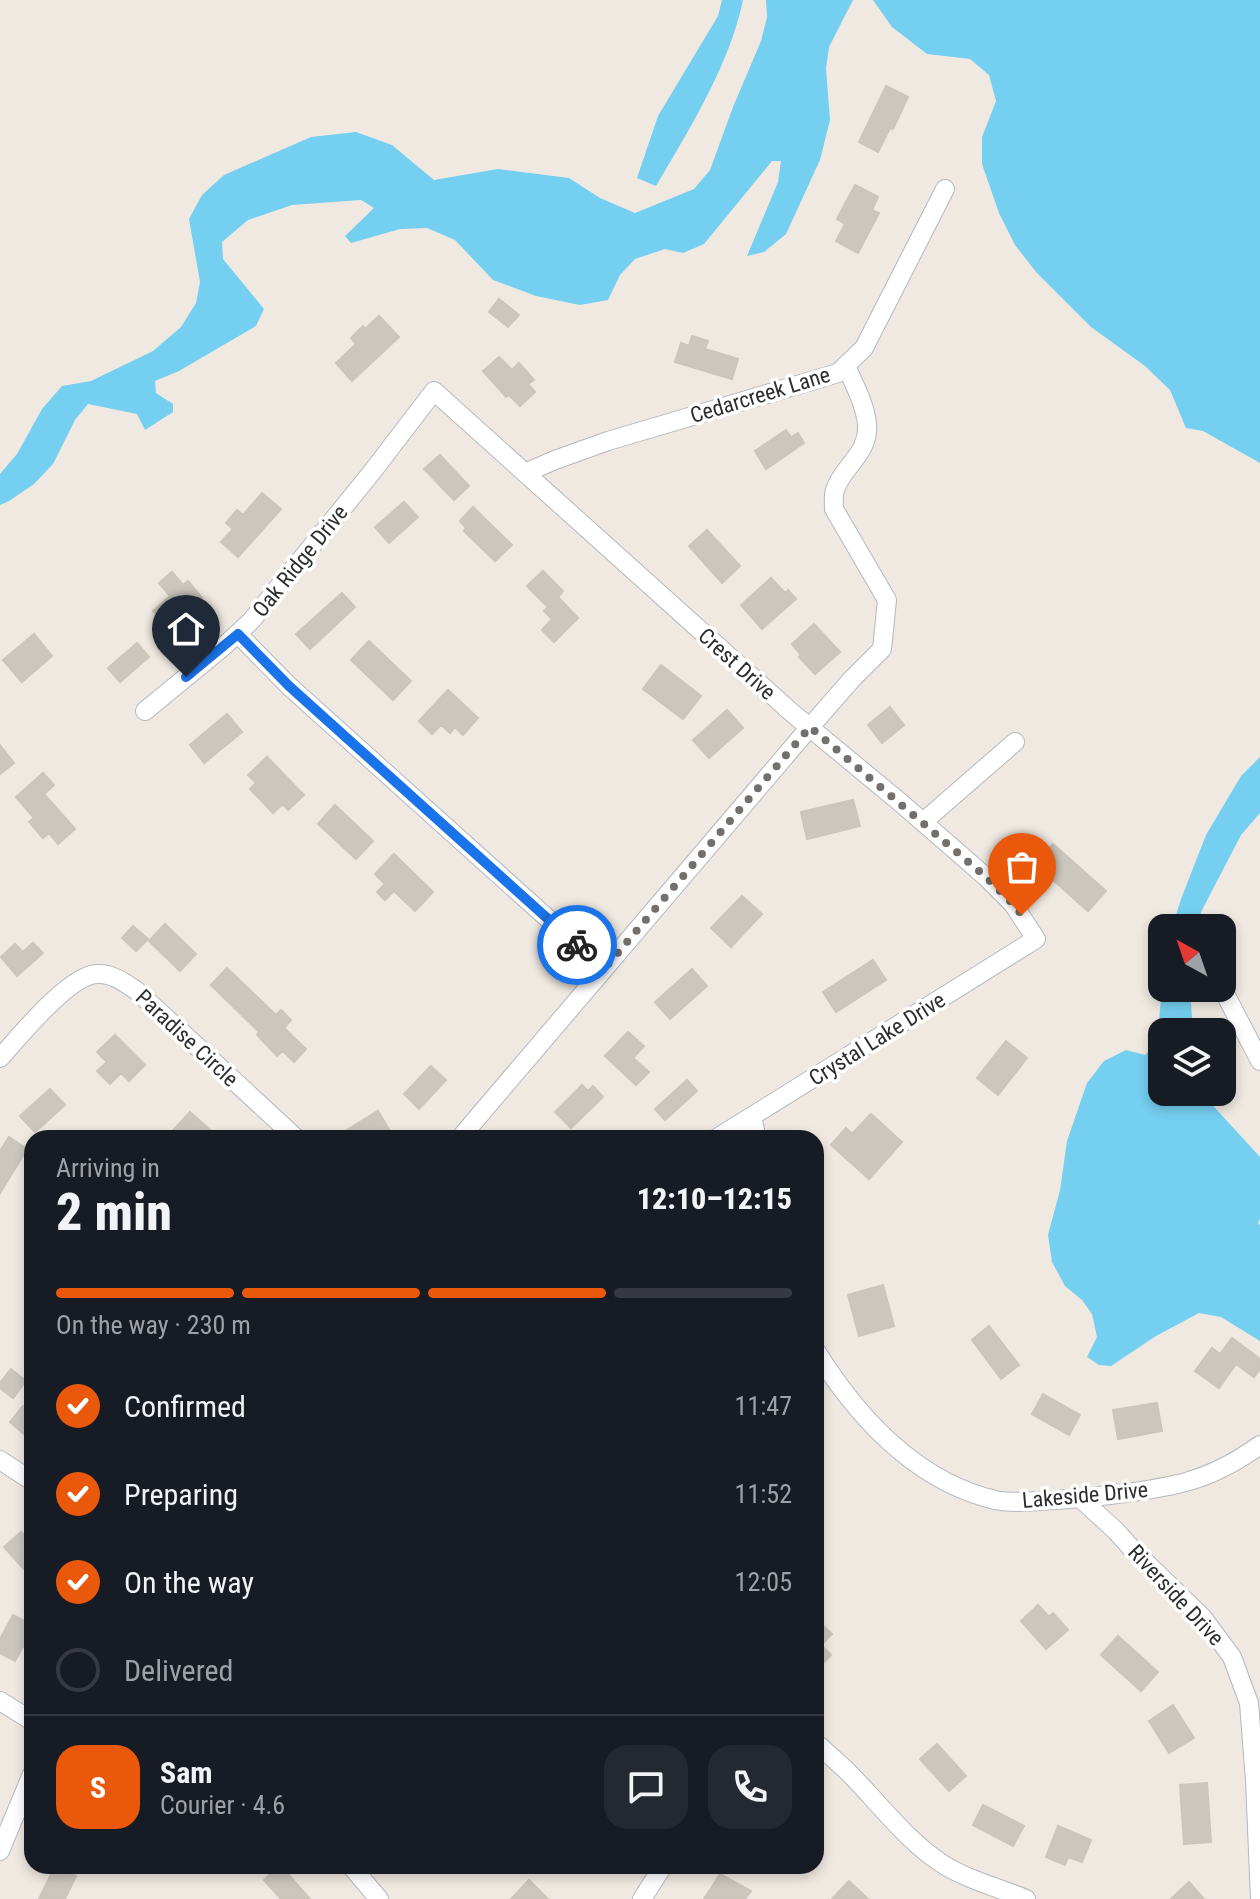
<!DOCTYPE html>
<html lang="en">
<head>
<meta charset="utf-8">
<style>
	:root { --surface:#171b24; --page:#242831; --text:#f1f3f6; --muted:#9ea1a6; --line:#363941; --accent:#ea580c }
	body { margin:0; font-family:"Roboto Condensed",sans-serif; background:var(--page); color:var(--text); height:100vh; display:flex; flex-direction:column; font-size:30px; white-space:nowrap }
	* { box-sizing:border-box; margin:0 }
	p { font-size:26px; color:var(--muted) }
	.icon { flex:none; width:44px; height:44px; fill:none; stroke:currentColor; stroke-width:2; stroke-linecap:round; stroke-linejoin:round }
	.map { position:relative; flex:1; overflow:hidden }
	.sheet { position:absolute; left:24px; top:1130px; width:800px; height:744px; display:flex; flex-direction:column; background:var(--surface); border-radius:24px; box-shadow:0 4px 12px #0003 }
	.sheet>* { flex:none }
	.needle { width:52px; rotate:320deg }
	.tools { position:absolute; left:1148px; top:914px; display:grid; gap:16px }
	.tools a { display:grid; place-items:center; width:88px; height:88px; border-radius:16px; background:var(--surface); box-shadow:0 4px 12px #0003; font-size:40px }
	.pin { position:absolute; display:grid; place-items:center; width:68px; height:68px; color:#fff; margin:-82px -34px; border-radius:50% 50% 50% 0; rotate:-45deg; box-shadow:0 0 8px #0007 }
	.pin .icon { rotate:45deg }
	.courier { position:absolute; display:grid; place-items:center; width:80px; height:80px; margin:-40px; border:6px solid #1a73e8; border-radius:50%; background:#fff; color:#222; box-shadow:0 2px 10px #0007 }
	.headline em { font-style:normal; font-weight:800 }
	.headline div { display:flex; flex-direction:column-reverse }
	.headline { display:flex; align-items:center; justify-content:space-between; height:136px; padding:0 32px }
	h1 { font-size:52px; font-weight:800; line-height:60px }
	.bar { display:grid; grid-template-columns:repeat(4,1fr); gap:12px 8px; align-content:center; height:96px; padding:0 32px }
	.bar i { height:10px; border-radius:6px; background:var(--line) }
	.bar .on { background:var(--accent) }
	.bar p { grid-column:span 4 }
	.line { display:flex; align-items:center; gap:20px; padding:0 32px; border-top:2px solid var(--line) }
	.line div { flex:1 }
	.round { display:grid; place-items:center; flex:none; width:84px; height:84px; border-radius:24px; background:var(--page) }
	ol { padding:0 32px; list-style:none }
	li { display:flex; align-items:center; gap:24px; height:88px }
	li p { margin-inline-start:auto }
	li .icon { padding:8px; border-radius:50%; background:var(--accent); color:#fff; stroke-width:4 }
	li:last-child { color:var(--muted) }
	li i { width:44px; height:44px; border:4px solid var(--line); border-radius:50% }
	.map>svg:first-child { display:block }
	.water { fill:#75cff0 }
	.building { fill:#cbc7bf; stroke:#cbc5ba; stroke-width:2 }
	.lines { fill:none; stroke-linecap:round; stroke-linejoin:round }
	.minor-casing { stroke:#b4b7c1; stroke-width:20 }
	.minor { stroke:#fff; stroke-width:18 }
	.done { stroke:#726f6d; stroke-width:8; stroke-dasharray:0 14.4 }
	.route { stroke:#1a73e8; stroke-width:10 }
	.labels { text-anchor:middle; dominant-baseline:central; stroke-width:7; stroke-linejoin:round; paint-order:stroke }
	.street-label { font-size:22px; fill:#2e2e2e; stroke:#fff }
</style>
</head>
<body>
<div class="map">
<svg width="1260" height="1899" viewBox="0 0 1260 1899">
	<rect width="100%" height="100%" fill="#efe9e1"/>
	<path class="water" d="M722 0H743C730 64 689 130 656 186L637 178 658 116 718 16Z
		M766 0H853L829 47 826 68 830 120 820 160 786 234 764 252 747 256 778 182 781 161H772L704 244 683 253 665 249 635 259 620 275 608 300 580 305 536 296 493 280 455 240 427 228 400 229 351 243 345 236 374 208 361 200 292 205 248 220 222 242 223 259 264 309 256 326 179 371 155 381 156 393 173 404V412L145 430 137 414 88 404 75 420 53 464 34 484 9 501 0 505V474L17 454 42 409 62 386 91 381 153 351 181 327 196 303 200 282 189 219 202 195 224 175 311 137 356 132 392 145 434 180 498 169 569 178 600 198 635 213 694 189 710 170 733 107 761 41 767 17Z
		M873 0H1260V463L1203 431 1186 428 1170 390 1145 366 1091 327 1036 272 1015 245 999 213 982 164V137L996 101 989 75 970 59 927 54 892 27Z
		M1260 757V813L1241 835 1201 912 1198 928H1172L1181 899 1206 835 1241 776Z
		M1162 988H1190L1193 1032H1162V1092H1203L1206 1098 1260 1157V1219L1258 1223 1260 1225V1341L1221 1317 1199 1313 1156 1336 1111 1366 1099 1365 1087 1357 1097 1337 1092 1314 1082 1300 1065 1286 1052 1262 1048 1235 1060 1190 1067 1141 1087 1083 1104 1061 1126 1050 1145 1055 1157 1043Z"/>
	<path class="building" d="M886 86 908 97 893 129 890 128 878 152 859 142Z
		M855 185 878 197 872 210 879 213 858 253 836 241 845 224 837 219Z
		M499 299 519 315 508 327 489 312Z
		M379 316 399 337 352 381 336 363 356 344 351 338 363 326 365 329Z
		M692 336 708 341 705 349 738 359 732 379 675 362 681 343 689 346Z
		M499 357 512 370 519 363 534 380 528 384 535 392 520 406 509 395 506 397 483 371Z
		M786 430 791 437 798 433 804 443 766 469 755 451Z
		M440 455 469 486 454 500 424 469Z
		M262 493 281 509 238 557 221 542 233 529 226 523 237 510 243 515Z
		M404 502 418 517 389 543 375 527Z
		M473 507 512 545 495 561 464 531 466 528 460 521Z
		M707 530 740 566 722 583 689 546Z
		M543 571 563 591 558 597 578 618 554 642 542 630 552 619 544 611 548 607 527 586Z
		M172 572 183 585 188 581 202 598 168 628 153 611 170 596 159 583Z
		M771 578 785 593 788 590 796 599 762 629 741 605Z
		M342 593 355 607 310 649 296 634Z
		M814 624 840 652 815 674 799 657 801 655 792 644Z
		M34 634 52 656 22 682 3 660Z
		M369 641 411 681 393 700 351 660Z
		M137 643 149 657 120 682 108 668Z
		M661 665 701 696 683 719 643 689Z
		M448 690 478 718 463 735 455 727 450 733 441 725 432 734 419 721Z
		M890 707 904 725 882 743 868 725Z
		M727 710 743 728 709 758 693 740Z
		M227 714 242 732 204 763 190 745Z
		M0 745 14 763 0 774Z
		M267 757 304 795 288 810 283 804 273 813 250 789 256 783 248 775Z
		M43 773 54 785 44 794 75 829 58 844 49 833 43 838 29 822 34 818 16 797Z
		M853 800 860 826 807 839 801 812Z
		M335 805 373 841 356 859 318 824Z
		M1053 844 1106 891 1088 911 1035 864Z
		M394 854 433 892 415 911 394 891 385 900 377 892 385 884 375 874Z
		M742 896 762 914 731 947 711 928Z
		M165 924 196 954 180 971 149 941Z
		M133 926 148 939 136 951 122 938Z
		M33 943 43 953 17 976 1 957 15 944 23 952Z
		M873 960 886 980 836 1012 823 992Z
		M227 968 276 1015 281 1010 291 1020 284 1028 306 1049 294 1062 283 1051 277 1056 257 1035 259 1032 211 985Z
		M692 969 707 986 670 1019 655 1002Z
		M628 1032 644 1046 633 1058 649 1072 636 1085 605 1056Z
		M115 1035 145 1065 129 1081 121 1073 110 1084 97 1071 107 1062 97 1052Z
		M1006 1041 1027 1058 998 1095 977 1078Z
		M431 1066 446 1080 419 1109 404 1094Z
		M687 1080 697 1091 665 1120 655 1109Z
		M582 1085 588 1091 593 1086 603 1097 571 1128 555 1112Z
		M50 1089 65 1105 35 1132 20 1116Z
		M378 1111 394 1138H334Z
		M190 1112 219 1138H166Z
		M871 1114 902 1142 869 1179 831 1145 846 1128 852 1134Z
		M9 1137 27 1149 0 1193V1151Z
		M883 1285 894 1326 859 1336 848 1295Z
		M989 1326 1019 1365 1001 1379 972 1340Z
		M1232 1338 1260 1359V1369L1254 1377 1236 1364 1219 1388 1195 1371 1212 1348 1220 1354Z
		M11 1369 26 1381 13 1398 0 1388V1383Z
		M1043 1394 1080 1415 1069 1435 1032 1414Z
		M1157 1403 1162 1431 1118 1439 1113 1410Z
		M23 1406 32 1414V1425L24 1434 10 1422Z
		M21 1532 32 1544V1578L4 1547Z
		M1038 1605 1049 1617 1053 1613 1068 1630 1046 1649 1021 1621Z
		M13 1615 32 1625V1631L15 1661 0 1653V1639Z
		M816 1619 832 1634 821 1645 831 1655 816 1670Z
		M1118 1636 1158 1672 1141 1691 1101 1655Z
		M1173 1705 1194 1738 1169 1753 1149 1721Z
		M937 1744 966 1776 949 1791 920 1759Z
		M1207 1783 1211 1842 1184 1844 1180 1785Z
		M983 1805 1024 1826 1013 1846 973 1825Z
		M1058 1826 1091 1840 1082 1862 1068 1857 1065 1865 1046 1857Z
		M55 1866 76 1876 65 1899H39Z
		M279 1866H281L310 1899H281L264 1880Z
		M720 1874 751 1891 745 1899H704Z
		M529 1880 548 1899H511Z
		M849 1881 868 1899H832Z
		M1189 1882 1204 1899H1171Z"/>
	<g class="lines">
		<g class="minor-casing">
			<path id="minor" d="M525 473 555 460 608 441 838 373 864 348 945 189
				M238 634 289 686 604 969
				M145 711 224 646 251 621 372 472 434 391 791 712 901 803 986 877 1013 904 1036 939 717 1138
				M923 822 1015 742
				M1222 988 1260 1061
				M0 1058C19 1037 69 975 97 974 112 973 125 983 137 991L296 1138
				M752 1117 757 1138
				M460 1138 810 727 852 679 882 649 887 600 834 509C834 503 833 496 835 490 842 467 870 453 867 424 865 404 854 384 846 366
				M816 1351C858 1418 915 1481 995 1500 1015 1504 1036 1501 1056 1500 1076 1498 1097 1497 1117 1494 1141 1491 1166 1488 1189 1481 1214 1474 1239 1460 1260 1445
				M0 1460 32 1481
				M1080 1498 1116 1531 1133 1550 1203 1618 1232 1657 1249 1703 1255 1780 1260 1899
				M0 1701 32 1721
				M816 1743C827 1753 838 1762 848 1772 879 1803 905 1839 941 1863 965 1879 1000 1888 1026 1899
				M0 1851 32 1774
				M351 1866 379 1899
				M642 1899 663 1866"/>
		</g>
		<use href="#minor" class="minor"/>
	</g>
	<g class="lines">
		<path class="done" d="M577 945 604 969 810 727 986 877 1013 904 1022 915"/>
		<path class="route" d="M186 677 238 634 289 686 577 945"/>
	</g>
	<g class="labels">
		<g class="street-label">
			<text transform="translate(760 395) rotate(-17)">Cedarcreek Lane</text>
			<text transform="translate(300 561) rotate(-51)">Oak Ridge Drive</text>
			<text transform="translate(737 664) rotate(42)">Crest Drive</text>
			<text transform="translate(187 1038) rotate(43)">Paradise Circle</text>
			<text transform="translate(877 1039) rotate(-32)">Crystal Lake Drive</text>
			<text transform="translate(1085 1495) rotate(-5)">Lakeside Drive</text>
			<text transform="translate(1176 1595) rotate(47)">Riverside Drive</text>
		</g>
	</g>
</svg>
<div class="tools">
<a><svg class="needle" viewBox="-14 -14 28 28"><path d="M0-13l5 13h-10z" fill="#e53935"/><path d="M0 13l5-13h-10z" fill="#9ea1a6"/></svg></a>
<a><svg class="icon" aria-label="layers" viewBox="0 0 24 24"><path d="M12 4l9 5-9 5-9-5zM3 14l9 5 9-5"/></svg></a>
</div>
<div class="pin" style="left:1022px;top:915px;background:#ea580c"><svg class="icon" aria-label="bag" viewBox="0 0 24 24"><path d="M5 8h14l-1 12H6zM9 8a3 3 0 0 1 6 0"/></svg></div>
<div class="pin" style="left:186px;top:677px;background:#1f2937"><svg class="icon" aria-label="home" viewBox="0 0 24 24"><path d="M3 11l9-7 9 7M6 9v11h12V9"/></svg></div>
<div class="courier" style="left:577px;top:945px"><svg class="icon" aria-label="bike" viewBox="0 0 24 24"><circle cx="6" cy="16" r="4"/><circle cx="18" cy="16" r="4"/><path d="M6 16l4-8h5l3 8M10 8l3 8H6M13 5h3"/></svg></div>
<section class="sheet">
<div class="headline"><div><h1>2 min</h1><p>Arriving in</p></div><em>12:10–12:15</em></div>
<div class="bar"><i class="on"></i><i class="on"></i><i class="on"></i><i></i><p>On the way · 230 m</p></div>
<ol>
<li><svg class="icon" aria-label="check" viewBox="0 0 24 24"><path d="M5 12l5 5 9-10"/></svg>Confirmed<p>11:47</p></li>
<li><svg class="icon" aria-label="check" viewBox="0 0 24 24"><path d="M5 12l5 5 9-10"/></svg>Preparing<p>11:52</p></li>
<li><svg class="icon" aria-label="check" viewBox="0 0 24 24"><path d="M5 12l5 5 9-10"/></svg>On the way<p>12:05</p></li>
<li><i></i>Delivered</li>
</ol>
<div class="line" style="height:144px"><b class="round" style="background:var(--accent);color:#fff">S</b><div><b>Sam</b><p>Courier · 4.6</p></div><a class="round"><svg class="icon" aria-label="chat" viewBox="0 0 24 24"><path d="M4 5h16v11H9l-5 4z"/></svg></a><a class="round"><svg class="icon" aria-label="phone" viewBox="0 0 24 24"><path d="M5 4h4l2 5-3 2q2 4 5 5l2-3 5 2v4C11 20 4 13 5 4z"/></svg></a></div>
</section>
</div>
</body>
</html>
